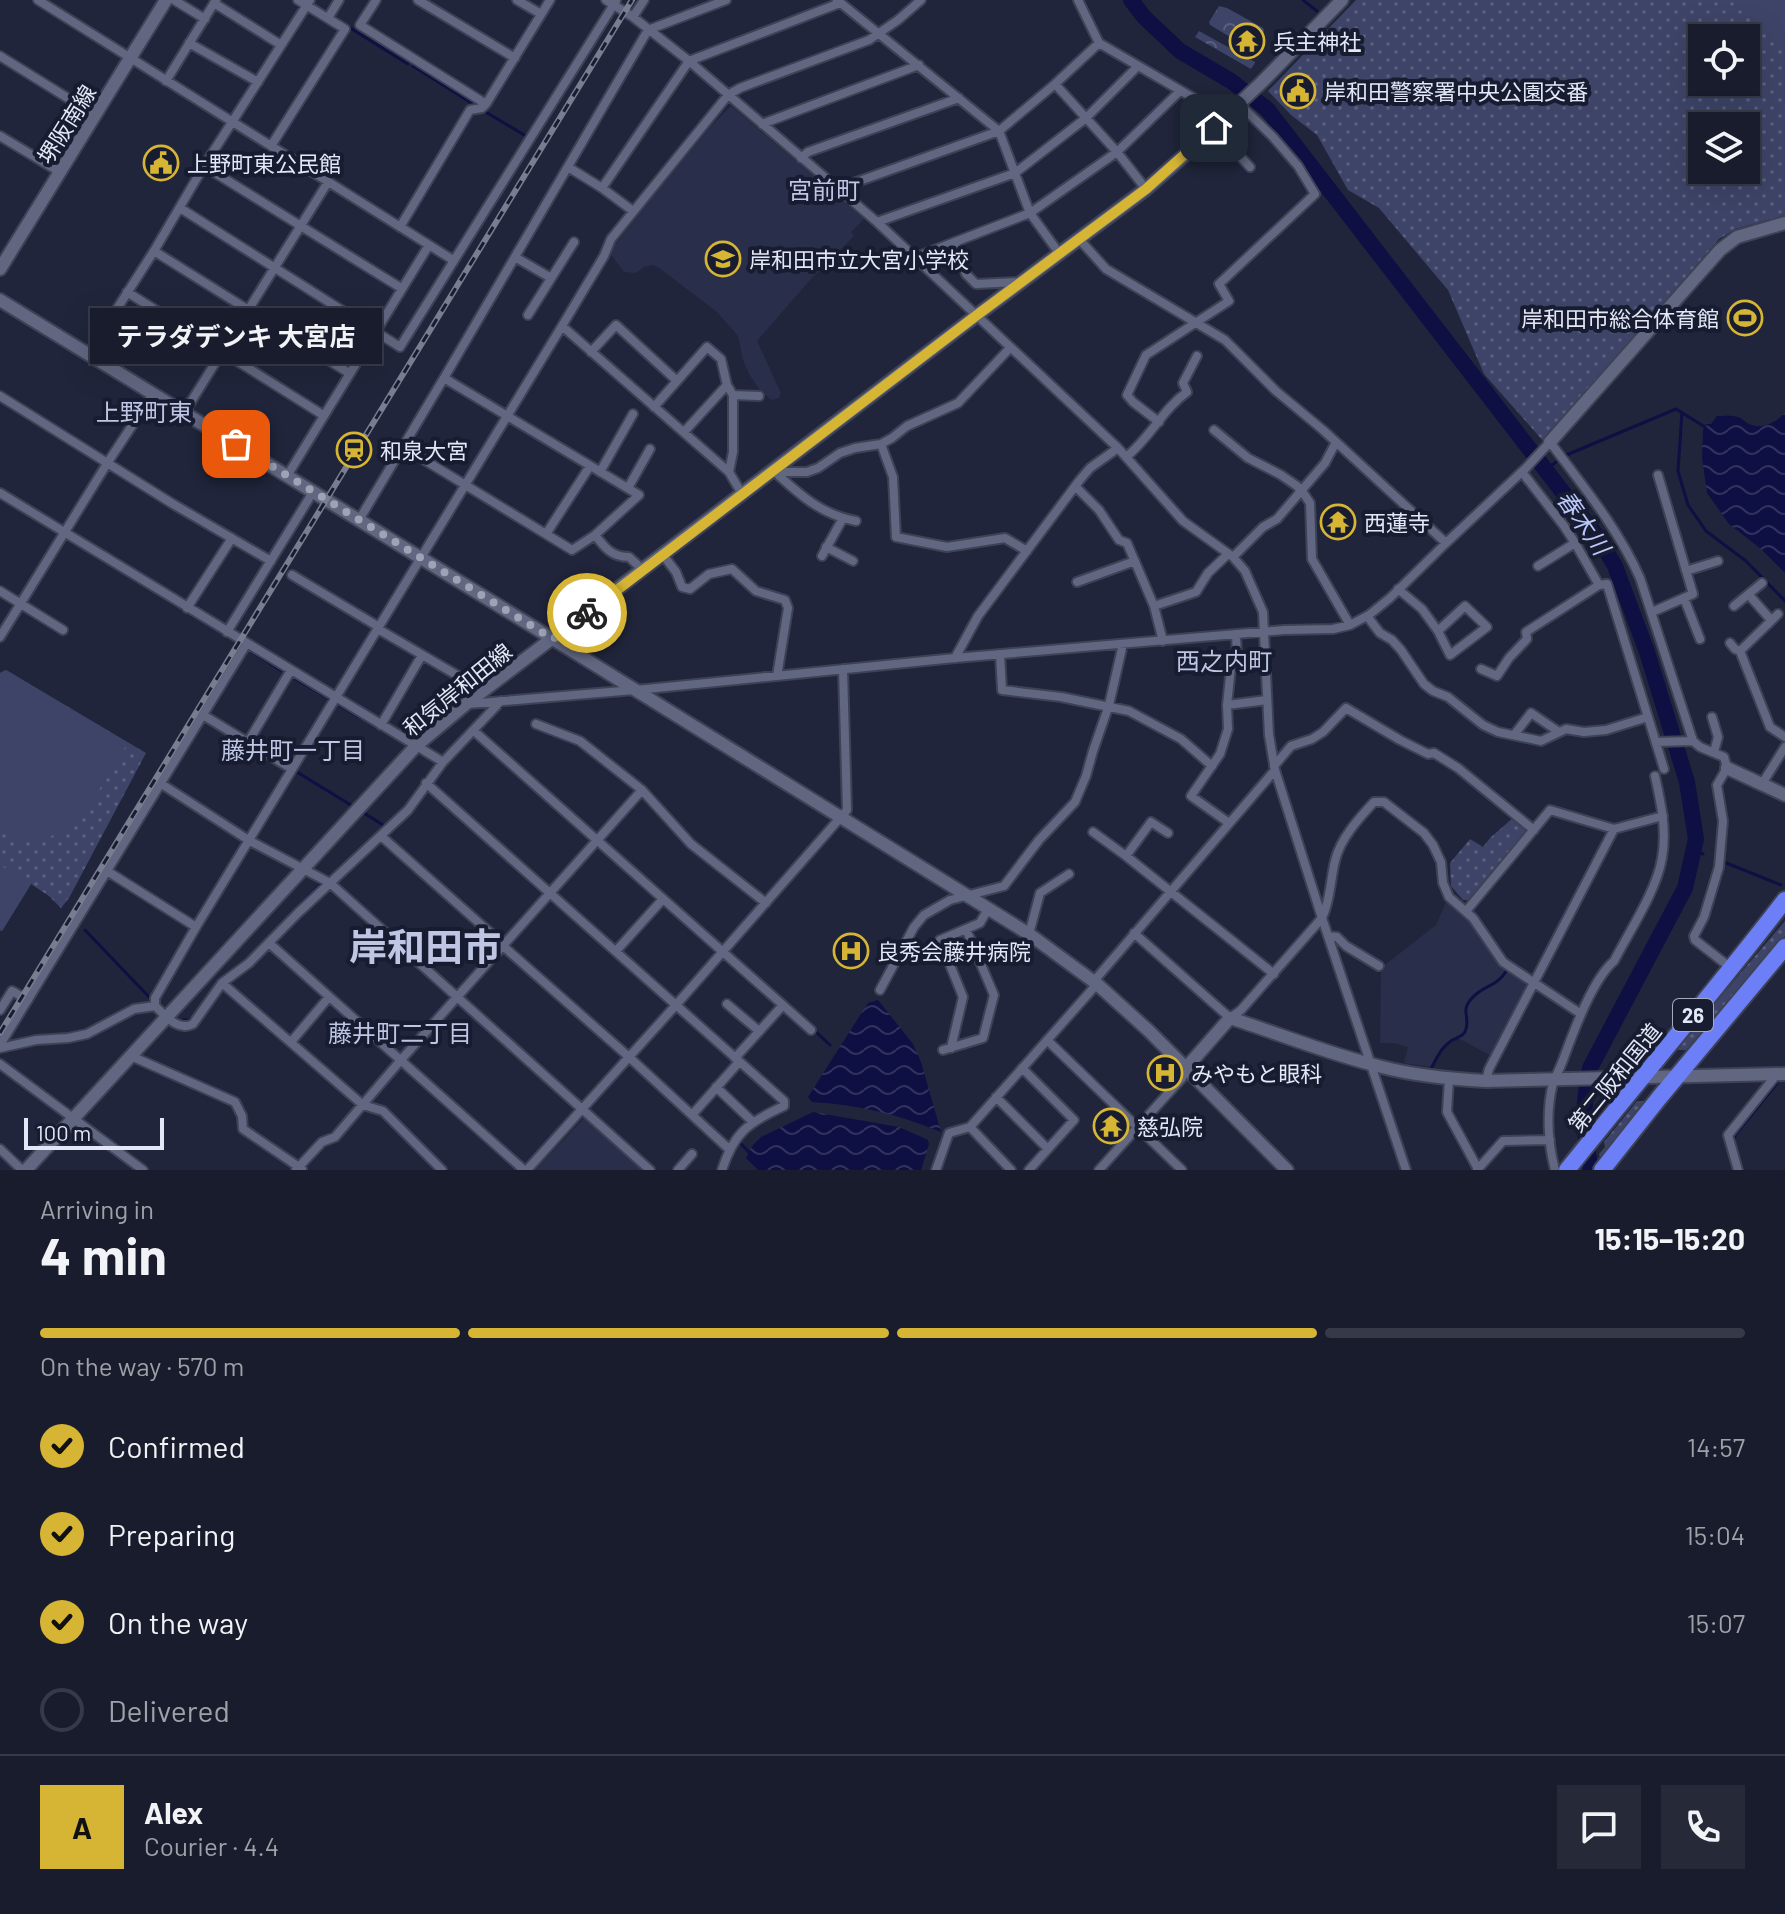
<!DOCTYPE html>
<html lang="en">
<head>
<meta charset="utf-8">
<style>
	:root { --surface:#181c2c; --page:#252938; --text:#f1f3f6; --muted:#9fa1a9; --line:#363a48; --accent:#d6b534 }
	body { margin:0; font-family:Barlow,"Noto Sans JP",sans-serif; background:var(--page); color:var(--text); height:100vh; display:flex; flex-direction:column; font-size:30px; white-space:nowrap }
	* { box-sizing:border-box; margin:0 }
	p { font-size:26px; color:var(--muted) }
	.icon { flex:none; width:44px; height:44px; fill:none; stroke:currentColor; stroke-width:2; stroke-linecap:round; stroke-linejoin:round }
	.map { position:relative; height:1170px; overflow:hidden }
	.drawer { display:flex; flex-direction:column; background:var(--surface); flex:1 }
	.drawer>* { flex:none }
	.fabs { position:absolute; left:1688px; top:24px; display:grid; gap:16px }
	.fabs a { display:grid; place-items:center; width:72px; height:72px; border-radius:0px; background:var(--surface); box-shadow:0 8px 32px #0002,0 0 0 2px var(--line); font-size:40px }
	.scale { position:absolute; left:24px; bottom:20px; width:140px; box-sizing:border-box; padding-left:8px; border:4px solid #e3e7f6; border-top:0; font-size:22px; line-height:28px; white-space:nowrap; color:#e3e7f6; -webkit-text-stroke:6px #171c31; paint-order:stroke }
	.pin { position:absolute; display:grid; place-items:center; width:68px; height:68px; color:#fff; margin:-34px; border-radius:16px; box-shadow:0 4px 12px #0006 }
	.courier { position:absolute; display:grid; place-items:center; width:80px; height:80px; margin:-40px; border:6px solid #d6b534; border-radius:50%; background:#fff; color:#222; box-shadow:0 2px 10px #0007 }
	.bubble { position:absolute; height:56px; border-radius:0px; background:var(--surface); box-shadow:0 8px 32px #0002,0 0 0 2px var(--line); font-size:26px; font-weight:700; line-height:56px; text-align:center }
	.head em { font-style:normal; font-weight:700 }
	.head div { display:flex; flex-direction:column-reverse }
	.head { display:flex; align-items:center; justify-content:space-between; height:136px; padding:0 40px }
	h1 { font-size:52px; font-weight:700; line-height:60px }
	.bar { display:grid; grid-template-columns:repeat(4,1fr); gap:12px 8px; align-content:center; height:96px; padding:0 40px }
	.bar i { height:10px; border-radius:6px; background:var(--line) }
	.bar .current { background:var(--accent) }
	.bar p { grid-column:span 4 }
	.line { display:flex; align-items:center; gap:20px; padding:0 40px; border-top:2px solid var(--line) }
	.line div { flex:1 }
	.round { display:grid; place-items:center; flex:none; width:84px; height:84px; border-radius:0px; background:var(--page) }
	ol { padding:0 40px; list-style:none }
	li { display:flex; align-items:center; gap:24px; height:88px }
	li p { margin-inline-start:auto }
	li .icon { padding:8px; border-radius:50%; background:var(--accent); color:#111; stroke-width:4 }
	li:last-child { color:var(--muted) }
	li i { width:44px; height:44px; border:4px solid var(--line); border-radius:50% }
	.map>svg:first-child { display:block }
	.built { fill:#292f4a }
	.grass { fill:url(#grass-dots); fill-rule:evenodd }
	.forest { fill:url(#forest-crowns) }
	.garden { fill:#3d4467 }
	.water { fill:url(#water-waves) }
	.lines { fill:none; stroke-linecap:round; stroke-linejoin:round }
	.stream { stroke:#0e0f42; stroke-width:3 }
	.river { stroke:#0e0f42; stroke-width:16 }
	.street-casing { stroke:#3e4255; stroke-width:12 }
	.secondary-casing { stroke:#3e4255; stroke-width:16 }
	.highway-casing { stroke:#3e4255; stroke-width:20 }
	.street { stroke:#616781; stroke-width:8 }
	.secondary { stroke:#616781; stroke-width:12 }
	.highway { stroke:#6d7ff6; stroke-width:16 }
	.rail-casing { stroke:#787d90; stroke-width:6 }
	.rail { stroke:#171c31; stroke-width:3; stroke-dasharray:9; stroke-linecap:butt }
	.done { stroke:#9fa3b5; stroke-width:8; stroke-dasharray:0 14.4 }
	.route { stroke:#d6b534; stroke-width:10 }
	.labels { text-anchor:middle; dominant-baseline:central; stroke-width:8; stroke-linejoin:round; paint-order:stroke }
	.shield { fill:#171c31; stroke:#a6aabb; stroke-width:2 }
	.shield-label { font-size:20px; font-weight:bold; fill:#e3e7f6 }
	.poi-label { font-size:22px; fill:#e3e7f6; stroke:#171c31; text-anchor:start }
	.street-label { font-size:22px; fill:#e3e7f6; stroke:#171c31 }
	.neighbourhood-label { font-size:24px; fill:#bec6e3; stroke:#171c31 }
	.water-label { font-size:24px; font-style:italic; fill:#bac7fb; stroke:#171c31 }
	.town-label { font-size:38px; font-weight:bold; fill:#bec6e3; stroke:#171c31 }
</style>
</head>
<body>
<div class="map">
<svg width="1785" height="1170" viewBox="0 0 1785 1170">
	<defs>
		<pattern id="grass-dots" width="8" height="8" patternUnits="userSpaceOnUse" patternTransform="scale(2)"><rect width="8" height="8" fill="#3d4467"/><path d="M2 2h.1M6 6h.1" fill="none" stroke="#595f7d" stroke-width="1.8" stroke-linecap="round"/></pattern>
		<pattern id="forest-crowns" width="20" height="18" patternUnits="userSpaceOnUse" patternTransform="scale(2)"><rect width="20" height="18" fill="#3d4467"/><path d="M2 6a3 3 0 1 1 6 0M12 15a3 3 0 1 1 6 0" fill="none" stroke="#595f7d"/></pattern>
		<pattern id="water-waves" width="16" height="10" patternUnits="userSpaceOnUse" patternTransform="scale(2)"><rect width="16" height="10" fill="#0e0f42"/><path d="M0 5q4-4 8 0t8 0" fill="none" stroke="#31325e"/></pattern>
	</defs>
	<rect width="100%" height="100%" fill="#20253b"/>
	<path class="built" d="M731 106 864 219 851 232 854 236 810 280 757 341 781 393 779 398 772 400 761 392 749 374 743 360 738 336 717 312 658 267 652 265 644 267 636 273 624 272 609 252 647 204 711 126Z
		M1447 900 1474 925 1499 965 1524 981 1526 987 1490 1055 1456 1037 1441 1048 1430 1067 1404 1063 1408 1047 1394 1043H1380L1381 968 1436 925Z
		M584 1118 643 1170H535Z"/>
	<path class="grass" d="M1356 0H1785V215L1735 229 1719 239 1544 442 1484 374 1448 290 1379 208 1348 190 1317 135 1291 115 1268 91ZM1702 38H1746V82H1702ZM1702 126H1746V170H1702Z
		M6 670 146 753 69 898 61 908 49 896 31 884 2 931 0 930V673Z
		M1514 817 1525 826V832L1470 900H1463L1451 886 1450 863 1470 839 1483 847 1490 838Z
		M1785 921V936L1777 947 1737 990 1686 1050H1675Z
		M1637 1101H1650L1601 1161 1599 1154 1605 1147 1604 1142Z"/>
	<path class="forest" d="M1219 6 1227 8 1263 28 1264 31 1254 49 1252 50 1210 25 1209 22Z
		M1199 31 1255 62V63L1251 69 1195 37Z"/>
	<path class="garden" d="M1732 0H1785V46L1778 42Z
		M6 670 128 743 81 819 69 828 47 838 32 841H17L0 832V673Z
		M0 865 31 884 2 931 0 930Z"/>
	<path class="water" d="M1785 413V573L1761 549 1729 524 1707 493 1702 458 1703 430 1706 424H1711L1717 416C1723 416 1732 415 1738 417 1742 418 1745 422 1749 424 1763 430 1776 422 1785 413Z
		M878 1000 913 1044 921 1062 941 1132C900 1115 857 1104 812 1102L808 1097 864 1009 868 1003Z
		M813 1112 899 1127 924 1138 928 1140 929 1144 921 1170H758L746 1158 753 1145 761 1137Z"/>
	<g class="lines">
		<path class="stream" d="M1303 0 1317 11
			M347 26 408 64
			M413 66 473 104
			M484 111 526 136
			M1682 412 1678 471 1688 505 1706 531 1746 561 1785 601
			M1564 456 1676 409 1705 427
			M1547 469 1556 462
			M251 651 282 671
			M294 678 328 698
			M339 705 359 717
			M297 772 354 807
			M412 798 426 777
			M364 813 386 827
			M1693 850 1703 854
			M1724 862 1781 885
			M329 878 350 859
			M294 911 320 885
			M85 930 151 999
			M623 953 673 997
			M537 970 545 978
			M183 1020H190L192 1018
			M815 1031 830 1045
			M1432 1067C1437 1057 1442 1047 1451 1041 1457 1037 1464 1037 1466 1029 1470 1016 1460 1011 1472 998 1485 984 1496 988 1507 970
			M653 1074 680 1098
			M465 1112 525 1165
			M739 1142 749 1152
			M727 1170 731 1157
			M1743 1170 1734 1141 1735 1135 1777 1083"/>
		<path class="river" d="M1131 0 1144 17 1180 51 1231 81 1267 109 1599 539 1615 566 1647 652 1687 782 1696 839 1685 888 1590 1068C1582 1108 1583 1129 1591 1170"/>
		<g class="street-casing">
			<path id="street" d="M38 0 453 260
				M174 0 205 19
				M376 0 360 25 486 104
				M418 0 515 58
				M517 0 541 14
				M606 0 633 17 689 61 877 222 1118 448 1183 521 1233 557 1245 571 1263 612 1269 735 1275 770 1322 918 1406 1170
				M837 0 999 131 1030 213 1059 253
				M1078 0 1099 43 1226 117
				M214 3 281 45
				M633 17 644 0
				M328 18 339 0
				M189 43 258 82
				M0 56 95 115
				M166 81 216 0
				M1055 84 1117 152 1146 189
				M762 124 919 65
				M1214 128 1250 167
				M0 136 60 172
				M271 146 345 29 298 0
				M801 158 808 152 959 98
				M204 166 401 288
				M568 167 602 188 633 211
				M602 188 689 61 840 3
				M837 189 999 131 1055 84 1099 43
				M180 208 400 347 616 1
				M877 222 1015 173 1086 118 1138 66
				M400 227 470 110 482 108 486 104 550 0
				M1079 239 1106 269 1225 340 1276 391 1323 430 1446 543
				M955 242 966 274 976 284 1019 282
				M154 251 204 166 310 0
				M515 257 551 278
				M916 257 1030 213 1117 152 1180 91
				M127 292 323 415
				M528 315 574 242
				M562 326 729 472 742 494
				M591 352 616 325 676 380
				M88 354 154 251 349 373
				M733 395 759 396
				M0 396 173 504 271 561
				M654 407 707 347 721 359 727 385 733 395V452L729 472
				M184 413 328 182
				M1159 422 1133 402 1127 395 1146 355 1229 301 1219 284 1315 194 1298 166 1273 137 1239 104
				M1214 430 1248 458 1281 475 1297 486 1304 494 1310 503 1312 559 1350 625
				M684 432 727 385
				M881 444 893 477 896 537 947 547 1005 538 1027 551
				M403 447 572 550 595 535 639 495 444 378
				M1126 457C1150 438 1163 409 1187 392L1183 383 1197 356
				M600 472 633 414
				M775 472H807L818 468 840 453 855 448 881 444 892 438 907 426 958 403 1010 348
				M1522 472 1564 526 1575 543 1538 566
				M776 473C800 495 822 515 856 521
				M287 476 429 245
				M1075 486 1099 510 1119 540 1127 543 1154 606 1163 641
				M628 488 650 449
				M0 493 443 762
				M359 520 444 378 648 30 726 0
				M546 534 590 466
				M595 535C605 548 612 557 629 557L643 570
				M1575 543 1599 585
				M826 547 853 561
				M663 555 676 572 682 587 690 589 709 574 732 569 756 591 785 600 788 608 777 676
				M822 556 843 518
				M1233 557 1263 527 1277 519 1325 463 1336 442
				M1686 571 1718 561
				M292 575 379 627
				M1077 582 1135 561
				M1398 589 1422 609 1438 631 1450 655 1487 627 1465 606 1438 631
				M0 591 63 630
				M1749 595 1771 620
				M1684 598 1700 639
				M1154 606 1196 592 1208 573 1228 554
				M1734 606 1762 583
				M187 608 232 538
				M1652 612 1693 594 1658 475
				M1367 616 1380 633 1392 640 1401 650 1424 684 1433 691 1448 697 1483 725 1498 732 1541 741 1566 729 1584 732 1606 730 1648 717
				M378 629 484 691
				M227 632 313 492
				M0 637 108 462 153 394
				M1730 643 1735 649 1740 651 1770 727 1785 737
				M1740 651 1778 614
				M1000 654 1002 690 1061 697 1129 711 1181 739 1212 766
				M955 658 978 616 1079 481 1090 468 1118 448
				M1481 669 1497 676 1509 658 1527 639 1526 632 1599 585 1607 584 1664 769
				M468 704 646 689 955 658 1284 630 1333 629 1350 625 1369 615 1390 598 1446 543 1526 468 1550 442C1582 485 1618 528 1640 578L1693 741 1700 747 1724 757 1727 768 1717 785 1723 821 1719 867 1704 917 1694 936 1695 940 1731 968
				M1227 705 1267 700
				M203 715 292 769
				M1712 717 1718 737 1714 752
				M536 724 580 741 642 790 691 844 766 903
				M381 725 422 655
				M474 731 811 1030
				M1514 735 1531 713 1559 732
				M248 742 291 670
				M1656 742 1693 741
				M1274 766 1291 746 1312 739 1323 732 1346 708 1400 740 1428 754 1434 753 1458 768 1534 830
				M160 783 250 841 330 883 650 1170
				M426 783 784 1101V1106C749 1122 734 1132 722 1170
				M1762 784 1785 747
				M1229 823 1191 796 1220 754 1228 729 1227 705 1231 667 1237 655 1236 634
				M1093 832 1126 856 1274 974
				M381 836 504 945
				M1126 856 1151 822 1168 833
				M107 871 196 927
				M1467 910 1550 810 1614 829 1663 816
				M1134 933 1230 1018 1241 1010 1322 918C1331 899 1330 881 1335 861 1340 839 1359 818 1374 802H1384L1424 833 1433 845 1441 862 1443 883 1449 897 1473 918 1503 962 1581 1014
				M1029 934 1040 893 1069 874
				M1328 936 1337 937 1346 946 1379 966
				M269 943 524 1170
				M503 946 629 1057 730 1150
				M616 951 663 899
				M1094 981 1275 770
				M222 983 363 1105 383 1111 442 1170
				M880 990 914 927 924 915 950 900 1004 886 1039 840 1075 802 1086 776 1093 751 1109 705 1123 644
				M727 1004 759 1031
				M155 1006V998L196 927 562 326 604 256 611 239 728 95 740 88 869 40 898 20 921 0
				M0 1010 12 991 28 1000
				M1047 1040 1182 1170
				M291 1042 329 997
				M0 1045 247 643
				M0 1048 36 1040 68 1038 87 1034 134 1009 155 1006C166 1016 178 1032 193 1024L222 983 249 963 298 913 408 810 443 762 501 701
				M951 1048 963 997 940 940 980 923 988 909
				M943 1050 983 1038 994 995 966 929
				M131 1056 235 1102 242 1116 243 1129 302 1169
				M735 1058 783 1005
				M0 1064 143 1170
				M1022 1068 1074 1120 1029 1170
				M1449 1079 1447 1112 1478 1169
				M1486 1081 1489 1069 1614 829
				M716 1087 753 1122
				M996 1097 1048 1149
				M692 1115 739 1062
				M970 1127 1011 1170
				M0 1149 22 1170
				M296 1170 322 1142 335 1137 400 1061 642 790
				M527 1170 676 1005 847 810 843 669
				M678 1170 692 1154
				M936 1170 949 1133 970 1127 1097 984
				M1099 1170 1182 1078 1186 1068
				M1477 1170 1503 1141 1550 1140
				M1555 1170C1548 1143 1546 1111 1553 1083 1556 1076 1560 1068 1563 1060 1573 1033 1592 980 1614 961 1629 932 1657 890 1662 858 1667 830 1661 803 1655 776
				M1738 1170 1728 1135 1777 1074"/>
		</g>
		<g class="secondary-casing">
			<path id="secondary" d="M0 269 166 0
				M0 300 553 639 1029 934 1097 984 1149 1031 1287 1170
				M1550 442 1720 250 1737 237 1785 223
				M1727 768 1785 795
				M1186 1068 1230 1018C1280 1034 1331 1055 1382 1067 1416 1076 1451 1079 1486 1081L1785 1074
				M26 1170 416 746 466 704 977 315 1146 189 1186 154 1262 82 1342 0"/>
		</g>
		<g class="highway-casing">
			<path id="highway" d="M1567 1170C1639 1080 1714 992 1785 900
				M1602 1170 1659 1098 1785 947"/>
		</g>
		<use href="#street" class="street"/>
		<use href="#secondary" class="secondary"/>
		<use href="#highway" class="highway"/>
		<g class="rail-casing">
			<path id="rail" d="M0 1033 632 0"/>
		</g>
		<use href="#rail" class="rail"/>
	</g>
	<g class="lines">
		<path class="done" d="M236 444 553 639 587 613"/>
		<path class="route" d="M587 613 977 315 1146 189 1214 128"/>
	</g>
	<defs>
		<g id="temple-ring" transform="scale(1.8)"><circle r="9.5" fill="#171c31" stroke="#d6b534" stroke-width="1.5"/><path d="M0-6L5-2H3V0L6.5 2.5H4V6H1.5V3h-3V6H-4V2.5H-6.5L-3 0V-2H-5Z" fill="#d6b534"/></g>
		<g id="civic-ring" transform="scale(1.8)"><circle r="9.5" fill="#171c31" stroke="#d6b534" stroke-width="1.5"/><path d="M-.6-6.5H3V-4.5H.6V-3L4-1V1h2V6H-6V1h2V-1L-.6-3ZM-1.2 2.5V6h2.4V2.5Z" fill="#d6b534"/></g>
		<g id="school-ring" transform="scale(1.8)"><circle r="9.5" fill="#171c31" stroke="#d6b534" stroke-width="1.5"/><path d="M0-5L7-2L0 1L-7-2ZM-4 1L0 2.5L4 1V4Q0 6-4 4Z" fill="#d6b534"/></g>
		<g id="stadium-ring" transform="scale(1.8)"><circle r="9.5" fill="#171c31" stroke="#d6b534" stroke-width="1.5"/><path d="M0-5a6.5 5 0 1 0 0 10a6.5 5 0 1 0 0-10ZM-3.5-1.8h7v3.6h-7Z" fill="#d6b534"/></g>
		<g id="station-ring" transform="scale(1.8)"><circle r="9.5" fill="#171c31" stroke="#d6b534" stroke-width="1.5"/><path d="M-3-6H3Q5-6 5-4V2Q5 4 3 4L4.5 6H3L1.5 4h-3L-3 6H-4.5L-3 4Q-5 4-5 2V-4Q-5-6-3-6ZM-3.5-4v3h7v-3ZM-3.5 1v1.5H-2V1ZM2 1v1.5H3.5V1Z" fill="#d6b534"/></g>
		<g id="hospital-ring" transform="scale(1.8)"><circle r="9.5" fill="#171c31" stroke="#d6b534" stroke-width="1.5"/><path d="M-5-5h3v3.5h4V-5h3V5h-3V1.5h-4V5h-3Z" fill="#d6b534"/></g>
	</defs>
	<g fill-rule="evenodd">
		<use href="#temple-ring" x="1247" y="41"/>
		<use href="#civic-ring" x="1298" y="91"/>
		<use href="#civic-ring" x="161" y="163"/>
		<use href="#school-ring" x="723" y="259"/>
		<use href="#stadium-ring" x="1745" y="318"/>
		<use href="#station-ring" x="354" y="450"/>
		<use href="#temple-ring" x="1338" y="522"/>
		<use href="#hospital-ring" x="851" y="951"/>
		<use href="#hospital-ring" x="1165" y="1073"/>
		<use href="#temple-ring" x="1111" y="1126"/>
	</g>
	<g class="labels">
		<rect class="shield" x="1673" y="999" width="40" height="32" rx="6"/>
		<g class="shield-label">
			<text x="1693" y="1015">26</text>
		</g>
		<g class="poi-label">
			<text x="1273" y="41">兵主神社</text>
			<text x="1324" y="91">岸和田警察署中央公園交番</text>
			<text x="187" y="163">上野町東公民館</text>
			<text x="749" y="259">岸和田市立大宮小学校</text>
			<text x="1719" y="318" text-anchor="end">岸和田市総合体育館</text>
			<text x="380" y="450">和泉大宮</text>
			<text x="1364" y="522">西蓮寺</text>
			<text x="877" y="951">良秀会藤井病院</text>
			<text x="1191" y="1073">みやもと眼科</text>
			<text x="1137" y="1126">慈弘院</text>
		</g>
		<g class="street-label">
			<text transform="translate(66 124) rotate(-58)">堺阪南線</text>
			<text transform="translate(457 689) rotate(-39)">和気岸和田線</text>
			<text transform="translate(1614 1077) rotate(-51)">第二阪和国道</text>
		</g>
		<g class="neighbourhood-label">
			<text x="824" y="189">宮前町</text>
			<text x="144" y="411">上野町東</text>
			<text x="1224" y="660">西之内町</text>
			<text x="293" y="749">藤井町一丁目</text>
			<text x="400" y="1032">藤井町二丁目</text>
		</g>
		<g class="water-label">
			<text transform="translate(1584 522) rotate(55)">春木川</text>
		</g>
		<g class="town-label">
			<text x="425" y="946">岸和田市</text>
		</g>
	</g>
</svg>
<div class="fabs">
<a><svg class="icon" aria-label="locate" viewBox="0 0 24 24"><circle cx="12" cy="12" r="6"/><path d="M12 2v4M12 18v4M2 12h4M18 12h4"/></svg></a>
<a><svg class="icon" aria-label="layers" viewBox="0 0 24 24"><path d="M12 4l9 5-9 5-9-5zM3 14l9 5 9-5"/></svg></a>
</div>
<div class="scale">100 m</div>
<div class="pin" style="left:236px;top:444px;background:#ea580c"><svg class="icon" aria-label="bag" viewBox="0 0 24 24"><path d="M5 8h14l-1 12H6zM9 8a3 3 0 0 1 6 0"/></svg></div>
<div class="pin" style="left:1214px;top:128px;background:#1f2937"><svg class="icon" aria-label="home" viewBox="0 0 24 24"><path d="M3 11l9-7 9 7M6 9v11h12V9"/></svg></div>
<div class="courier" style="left:587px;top:613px"><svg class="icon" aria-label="bike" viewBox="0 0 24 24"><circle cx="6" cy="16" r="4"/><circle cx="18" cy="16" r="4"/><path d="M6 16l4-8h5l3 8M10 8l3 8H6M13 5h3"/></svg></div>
<div class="bubble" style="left:90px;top:308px;width:292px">テラダデンキ 大宮店</div>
</div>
<section class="drawer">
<div class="head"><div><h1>4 min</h1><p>Arriving in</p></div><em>15:15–15:20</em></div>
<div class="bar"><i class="current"></i><i class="current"></i><i class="current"></i><i></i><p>On the way · 570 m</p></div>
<ol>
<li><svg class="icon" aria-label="check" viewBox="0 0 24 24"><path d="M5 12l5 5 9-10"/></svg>Confirmed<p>14:57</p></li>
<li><svg class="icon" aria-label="check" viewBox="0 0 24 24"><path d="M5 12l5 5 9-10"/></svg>Preparing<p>15:04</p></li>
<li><svg class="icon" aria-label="check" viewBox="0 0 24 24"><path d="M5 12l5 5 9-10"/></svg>On the way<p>15:07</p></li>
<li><i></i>Delivered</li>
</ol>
<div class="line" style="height:144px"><b class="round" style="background:var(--accent);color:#111">A</b><div><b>Alex</b><p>Courier · 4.4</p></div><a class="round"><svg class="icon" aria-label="chat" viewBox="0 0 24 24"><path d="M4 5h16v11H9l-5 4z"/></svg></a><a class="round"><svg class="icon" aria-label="phone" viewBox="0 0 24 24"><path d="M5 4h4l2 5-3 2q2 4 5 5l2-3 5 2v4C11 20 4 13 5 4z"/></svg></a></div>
</section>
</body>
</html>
